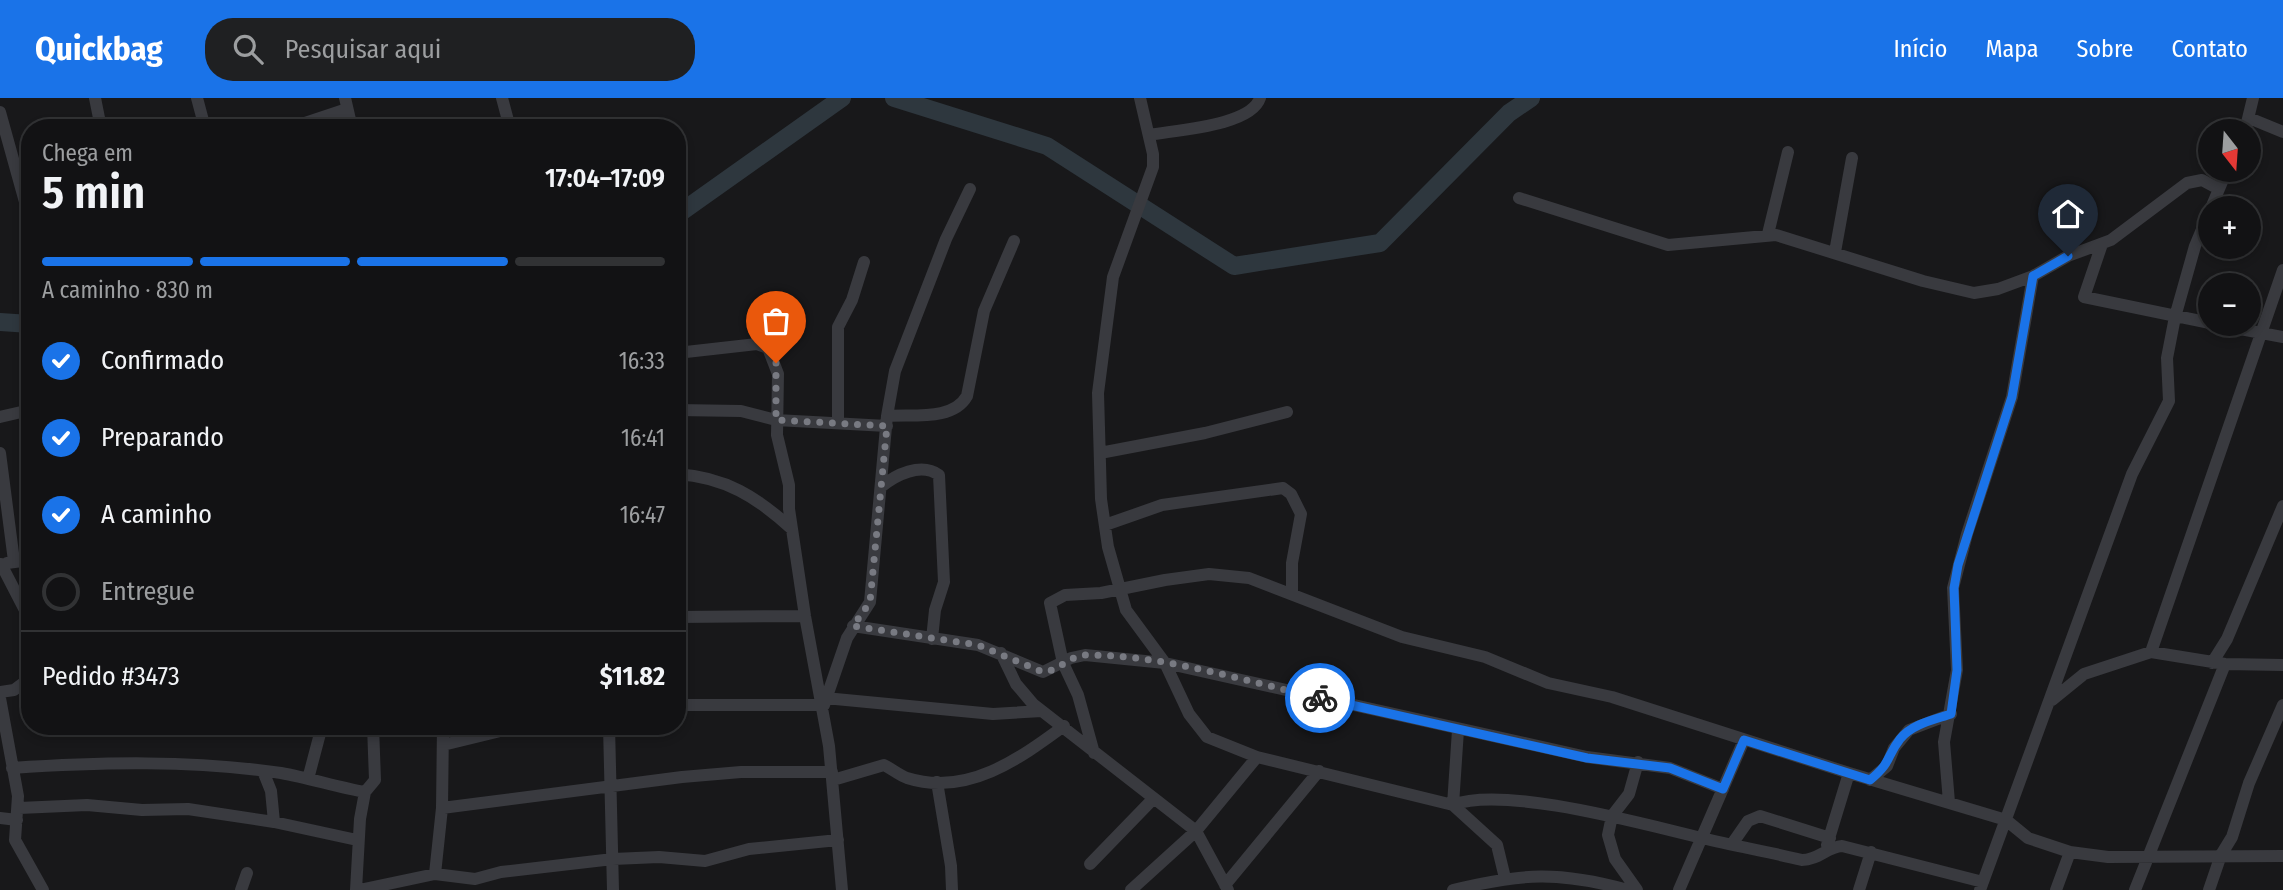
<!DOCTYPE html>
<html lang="pt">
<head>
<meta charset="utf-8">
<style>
	:root { --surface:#121214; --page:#1f2022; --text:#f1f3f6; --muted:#9c9ea0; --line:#313234; --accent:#1a73e8 }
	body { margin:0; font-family:"Fira Sans Condensed",sans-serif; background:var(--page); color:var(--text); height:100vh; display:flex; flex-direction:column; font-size:26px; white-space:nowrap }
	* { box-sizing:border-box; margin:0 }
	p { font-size:23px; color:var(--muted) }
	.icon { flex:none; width:38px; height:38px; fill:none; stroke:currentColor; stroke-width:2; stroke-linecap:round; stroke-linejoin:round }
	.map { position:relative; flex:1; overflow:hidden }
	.sheet { position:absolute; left:21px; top:21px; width:665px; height:616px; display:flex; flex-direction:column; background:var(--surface); border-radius:28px; box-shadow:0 4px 10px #0003,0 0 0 2px var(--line) }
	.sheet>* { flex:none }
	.needle { width:46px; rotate:163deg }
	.fabs { position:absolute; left:2198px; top:21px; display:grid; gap:14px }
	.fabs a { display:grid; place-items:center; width:63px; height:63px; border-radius:50%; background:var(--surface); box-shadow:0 4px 10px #0003,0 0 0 2px var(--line); font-size:35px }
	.pin { position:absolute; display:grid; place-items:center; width:60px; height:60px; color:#fff; margin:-72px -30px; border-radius:50% 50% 50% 0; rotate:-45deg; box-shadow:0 0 7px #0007 }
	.pin .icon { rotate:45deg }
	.courier { position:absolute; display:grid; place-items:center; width:70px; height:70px; margin:-35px; border:5px solid #1a73e8; border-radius:50%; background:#fff; color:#222; box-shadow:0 2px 9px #0007 }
	.head em { font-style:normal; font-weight:600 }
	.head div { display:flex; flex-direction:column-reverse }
	.head { display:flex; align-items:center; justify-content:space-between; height:119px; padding:0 21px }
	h1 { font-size:46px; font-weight:600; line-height:52px }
	.bar { display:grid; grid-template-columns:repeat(4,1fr); gap:10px 7px; align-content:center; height:84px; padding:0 21px }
	.bar i { height:9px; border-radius:5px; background:var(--line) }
	.bar .current { background:var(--accent) }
	.bar p { grid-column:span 4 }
	.line { display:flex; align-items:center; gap:18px; padding:0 21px; border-top:2px solid var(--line) }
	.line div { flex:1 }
	ol { padding:0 21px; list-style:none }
	li { display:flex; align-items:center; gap:21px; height:77px }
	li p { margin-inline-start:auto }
	li .icon { padding:7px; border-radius:50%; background:var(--accent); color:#fff; stroke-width:4 }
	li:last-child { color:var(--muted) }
	li i { width:38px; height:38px; border:4px solid var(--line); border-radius:50% }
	header { display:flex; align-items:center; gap:42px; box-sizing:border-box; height:98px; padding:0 35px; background:var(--accent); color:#fff }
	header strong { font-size:33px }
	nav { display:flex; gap:38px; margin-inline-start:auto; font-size:24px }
	.search { width:490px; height:63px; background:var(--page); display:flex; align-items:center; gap:18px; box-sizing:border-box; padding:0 24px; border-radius:28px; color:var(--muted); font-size:26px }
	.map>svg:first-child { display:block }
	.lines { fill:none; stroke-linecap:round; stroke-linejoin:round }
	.river { stroke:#2e373e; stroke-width:18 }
	.minor { stroke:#393a3f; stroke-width:12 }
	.done { stroke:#787a82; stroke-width:7; stroke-dasharray:0 12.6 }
	.route { stroke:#1a73e8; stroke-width:9 }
</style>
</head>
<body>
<header>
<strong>Quickbag</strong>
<div class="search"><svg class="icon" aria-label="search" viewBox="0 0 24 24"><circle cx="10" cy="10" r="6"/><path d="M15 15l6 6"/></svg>Pesquisar aqui</div>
<nav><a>Início</a><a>Mapa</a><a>Sobre</a><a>Contato</a></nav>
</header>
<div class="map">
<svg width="2283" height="792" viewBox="0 0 2283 792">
	<rect width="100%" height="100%" fill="#18181a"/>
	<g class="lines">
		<path class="river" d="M894 0 1047 48 1234 168 1380 145 1509 15 1531 0
			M677 117 842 0
			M0 224 30 226"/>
		<path class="minor" d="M95 0 101 30
			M197 0 205 30
			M345 0 352 30
			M502 0 510 30
			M1140 0 1153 56V69L1113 179 1098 295 1101 401 1108 449 1126 512 1165 565 1189 616 1207 639 1257 659 1453 707C1504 687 1646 727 1702 740 1735 748 1769 754 1802 762 1818 762 1827 749 1842 748L1983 784
			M0 14 30 122
			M2249 20 2283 34
			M187 30 204 26
			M290 30 347 11
			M2245 33 2253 0
			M1149 37C1176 32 1251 28 1260 0
			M15 67 30 65
			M1519 100 1668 147 1776 137 1923 183 1974 195 1998 191 2033 178 2068 158 2111 142 2187 85 2202 82 2217 90
			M1768 136 1788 54
			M2102 146 2084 199 2210 225
			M1835 154 1852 60
			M2214 226 2283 239
			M677 255 757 246 768 250 778 276 777 337 789 387V411L805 518 829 648 842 792
			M677 312 741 313 776 322 887 328
			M887 318C913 316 953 323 967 298L984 213 1014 143
			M0 319 30 312
			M838 323V229L852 202 864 164
			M0 355 14 463
			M1100 355 1205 335 1287 314
			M677 376C725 379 757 399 792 431
			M881 389C895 377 921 364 939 377L944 484 935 512 932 541
			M1105 427 1162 407 1283 390 1291 396 1301 416 1292 465V494
			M7 465 30 462
			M1 466 30 522
			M677 519 805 518
			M853 528 978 547 1043 574 1071 560 1085 557 1165 565 1587 659 1670 670 1723 691
			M2151 554 2283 172
			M1001 555 1016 586 1033 606 1196 733 1228 792
			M2212 565 2227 541 2283 408
			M0 594 14 592 30 580
			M0 600 18 698 15 742 43 792
			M825 600 993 616 1042 613
			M2052 602 2084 576 2151 554 2225 566 2283 567
			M677 607H824L847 540 870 504 887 318 895 273 946 141 970 91
			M609 628 613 792
			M1458 632 1453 707 1497 747 1505 780
			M443 647 521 628
			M1094 655 1078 597 1063 565 1050 505 1065 497 1101 495 1165 482 1209 476 1249 480 1402 539 1485 559 1548 585 1612 599 1849 675 2006 722 2028 740 2070 754 2108 759 2283 758
			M12 670C102 664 191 662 281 675 309 680 337 689 365 694
			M263 673 271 693 274 724
			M308 681 322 628
			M833 682 884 667C892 671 899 677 907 680 967 699 1019 661 1064 628
			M1870 682 1887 668 1894 650 1909 632 1951 616
			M937 684 951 768 952 792
			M1949 704 1944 644 1957 572 1953 490 1967 436 2012 299 2033 178
			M19 710 87 707 142 712 188 711 274 724 357 742
			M442 710 682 679 741 674H832
			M0 720 17 722
			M1732 746 1748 723 1760 718 1830 740
			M1827 747 1849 675
			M1090 766 1153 701
			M435 776 442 710 443 628
			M1225 787 1319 673
			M241 792 247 775
			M356 792 360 721 365 694 375 682 373 628
			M359 792 435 776 475 781 501 774 613 761 659 759 705 763 749 751 838 742
			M1131 792 1196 733 1257 659
			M1453 792C1522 775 1559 773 1628 792
			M1637 792 1615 761 1608 737 1612 718 1629 696 1638 664
			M1679 792 1744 642
			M1859 792 1871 754
			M1980 792 2132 376 2169 303 2167 260 2175 219 2195 148 2227 72
			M2056 792 2070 754
			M2135 792 2225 566
			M2209 792 2221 757 2232 739 2249 685 2283 607"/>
	</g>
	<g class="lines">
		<path class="done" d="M776 265V322L887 328 870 504 853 528 978 547 1043 574C1060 573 1069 557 1087 557 1165 557 1244 583 1320 600"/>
		<path class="route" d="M1320 600 1587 660 1670 670 1723 691 1744 642 1870 682C1892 664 1886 659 1900 641 1912 626 1933 622 1951 616L1957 572 1954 490 1958 467 2012 299 2033 178 2068 158"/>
	</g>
</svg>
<div class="fabs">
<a><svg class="needle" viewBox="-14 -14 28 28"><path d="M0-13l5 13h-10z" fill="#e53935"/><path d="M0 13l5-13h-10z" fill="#9c9ea0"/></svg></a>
<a>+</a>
<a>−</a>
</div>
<div class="pin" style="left:776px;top:265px;background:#ea580c"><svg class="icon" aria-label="bag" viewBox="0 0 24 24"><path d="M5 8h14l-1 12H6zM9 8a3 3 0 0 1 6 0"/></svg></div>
<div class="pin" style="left:2068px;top:158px;background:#1f2937"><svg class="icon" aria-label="home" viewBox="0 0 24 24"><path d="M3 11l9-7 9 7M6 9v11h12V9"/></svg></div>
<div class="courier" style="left:1320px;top:600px"><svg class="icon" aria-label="bike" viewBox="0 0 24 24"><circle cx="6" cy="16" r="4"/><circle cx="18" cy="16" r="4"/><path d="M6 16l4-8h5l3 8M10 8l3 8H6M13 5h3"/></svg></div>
<section class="sheet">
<div class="head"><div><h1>5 min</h1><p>Chega em</p></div><em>17:04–17:09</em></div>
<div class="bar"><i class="current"></i><i class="current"></i><i class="current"></i><i></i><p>A caminho · 830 m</p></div>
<ol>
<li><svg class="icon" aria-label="check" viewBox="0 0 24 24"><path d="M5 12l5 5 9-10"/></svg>Confirmado<p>16:33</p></li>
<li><svg class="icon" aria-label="check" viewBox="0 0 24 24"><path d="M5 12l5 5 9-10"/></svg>Preparando<p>16:41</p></li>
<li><svg class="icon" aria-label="check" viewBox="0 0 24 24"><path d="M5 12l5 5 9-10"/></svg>A caminho<p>16:47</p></li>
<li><i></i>Entregue</li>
</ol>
<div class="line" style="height:91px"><div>Pedido #3473</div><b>$11.82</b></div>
</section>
</div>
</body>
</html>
